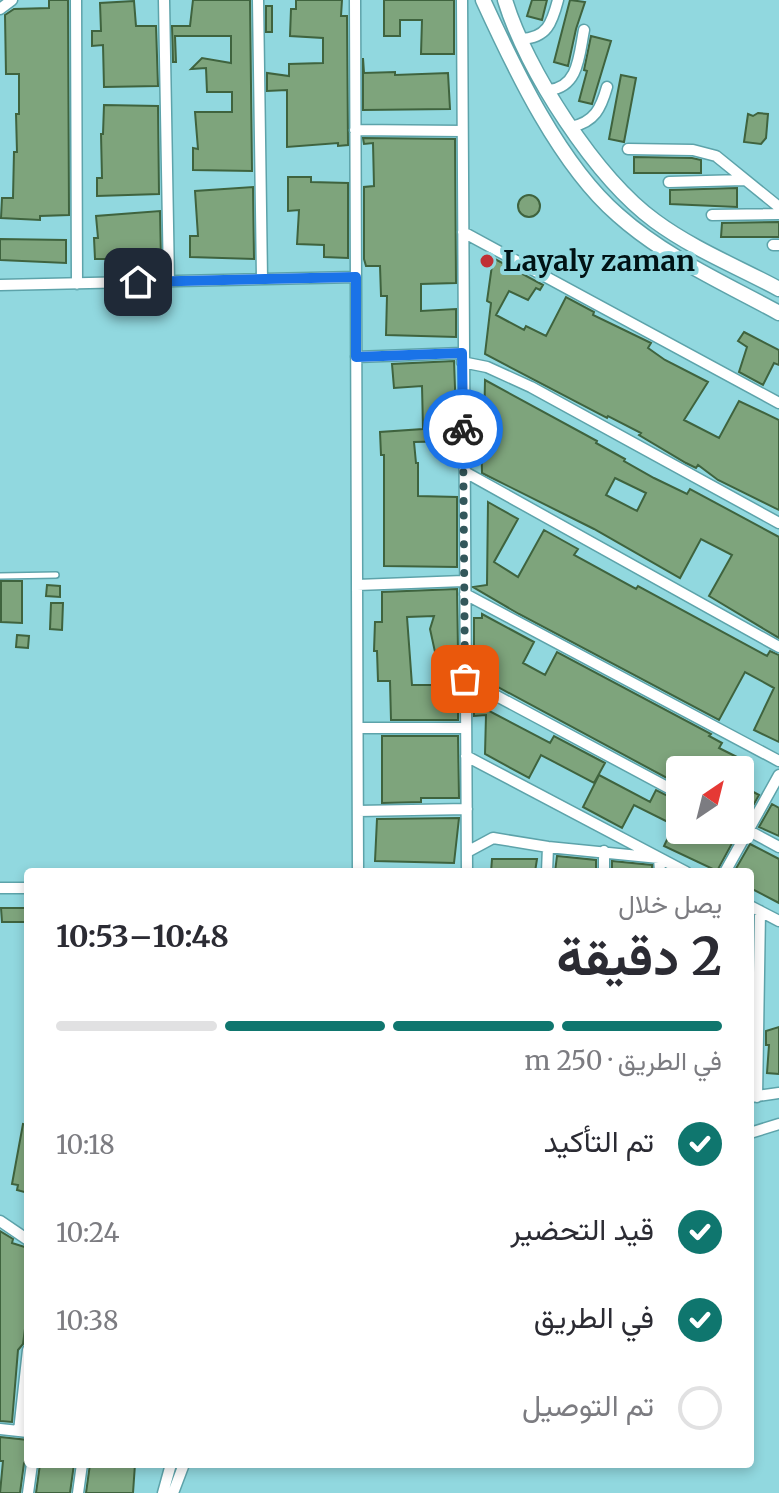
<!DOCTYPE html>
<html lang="ar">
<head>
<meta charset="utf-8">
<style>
	:root { --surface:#fff; --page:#f2f2f3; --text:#2b2b33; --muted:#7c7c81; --line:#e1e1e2; --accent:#0f766e }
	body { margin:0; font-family:Merriweather,Vazirmatn,serif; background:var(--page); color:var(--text); direction:rtl; height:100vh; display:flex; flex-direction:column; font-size:30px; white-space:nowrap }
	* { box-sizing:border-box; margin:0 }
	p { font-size:26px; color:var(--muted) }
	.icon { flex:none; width:44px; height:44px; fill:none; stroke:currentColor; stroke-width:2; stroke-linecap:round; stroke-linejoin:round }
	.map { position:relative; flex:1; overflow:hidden; direction:ltr }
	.details { position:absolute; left:24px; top:868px; width:730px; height:600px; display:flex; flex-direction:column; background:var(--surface); border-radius:8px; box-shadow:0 4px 12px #0003; direction:rtl }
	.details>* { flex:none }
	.needle { width:52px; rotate:35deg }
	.buttons { position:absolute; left:666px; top:756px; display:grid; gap:16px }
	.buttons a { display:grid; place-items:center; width:88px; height:88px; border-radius:8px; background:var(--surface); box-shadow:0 4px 12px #0003; font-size:40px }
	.pin { position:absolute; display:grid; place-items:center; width:68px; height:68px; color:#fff; margin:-34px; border-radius:16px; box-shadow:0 4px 12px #0006 }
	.courier { position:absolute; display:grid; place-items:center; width:80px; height:80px; margin:-40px; border:6px solid #1a73e8; border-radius:50%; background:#fff; color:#222; box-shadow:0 2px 10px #0007 }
	.overview em { font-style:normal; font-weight:700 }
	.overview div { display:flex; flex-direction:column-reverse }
	.overview { display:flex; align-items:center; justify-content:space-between; height:136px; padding:0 32px }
	h1 { font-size:52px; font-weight:700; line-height:60px }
	.bar { display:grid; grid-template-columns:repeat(4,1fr); gap:12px 8px; align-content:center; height:96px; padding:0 32px }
	.bar i { height:10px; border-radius:6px; background:var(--line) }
	.bar .on { background:var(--accent) }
	.bar p { grid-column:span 4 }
	ol { padding:0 32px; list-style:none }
	li { display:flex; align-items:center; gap:24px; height:88px }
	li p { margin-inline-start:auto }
	li .icon { padding:8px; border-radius:50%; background:var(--accent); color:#fff; stroke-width:4 }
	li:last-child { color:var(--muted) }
	li i { width:44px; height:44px; border:4px solid var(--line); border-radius:50% }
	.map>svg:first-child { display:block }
	.building { fill:#7ea47c; stroke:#3f633e; stroke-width:2; fill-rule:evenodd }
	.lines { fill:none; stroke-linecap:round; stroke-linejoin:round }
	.service-casing { stroke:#5da3aa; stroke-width:8 }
	.minor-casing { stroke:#5da3aa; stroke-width:13 }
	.secondary-casing { stroke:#5da3aa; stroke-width:17 }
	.service { stroke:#fff; stroke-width:5 }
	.minor { stroke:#fff; stroke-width:10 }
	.secondary { stroke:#fff; stroke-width:14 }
	.done { stroke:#33575b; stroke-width:8; stroke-dasharray:0 14.4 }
	.route { stroke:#1a73e8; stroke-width:10 }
	.poi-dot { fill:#c03036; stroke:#91d8df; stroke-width:3 }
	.labels { text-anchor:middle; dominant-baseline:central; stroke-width:8; stroke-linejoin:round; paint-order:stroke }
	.poi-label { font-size:28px; font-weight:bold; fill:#001214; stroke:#91d8df; text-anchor:start }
</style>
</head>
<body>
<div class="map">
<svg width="779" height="1493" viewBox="0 0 779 1493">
	<rect width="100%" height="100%" fill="#91d8df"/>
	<path class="building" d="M49 0H68L69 215 40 216V220L1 218 2 198H13L14 152H17L16 114H19V74H6L5 15 14 9 49 8Z
		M193 0H250L252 171 193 170V148L198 149 195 112H232V92H207L206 68 191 69 202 58 231 63V36H175L176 62H173L172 26H190Z
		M296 0H342L341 16H347L348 145 338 146V143L287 147V90L267 91V73L289 76V64L323 63V38L290 36 291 9H296Z
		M384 0H454V54H421L422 20H400V36H384Z
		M532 0H547L542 20 527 16Z
		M570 0 585 2 576 29 568 66 554 62Z
		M134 1 136 26H156L158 86 104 87 103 45 92 46V31H101L100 3Z
		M266 6H272V32H266Z
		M591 36 611 41 592 104 579 101 587 71 584 70Z
		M363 58 364 73 395 72V75L448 73 450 109 363 110Z
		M621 75 636 78 624 142 609 139Z
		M104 105 158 106 159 194 97 196V178H102L101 134H103Z
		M758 113 768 114 766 138 761 144 744 142 748 114 753 116Z
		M363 138 455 139 456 283 421 284V311L456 309V337L386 335 387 296H381L380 266H366L364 259V187L374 186 373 143 364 144Z
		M634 157 692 158 701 160V173H634Z
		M288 177H311V182L348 183V258L324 257V245L297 244 299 210 288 211Z
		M253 187 254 259 190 257V236H198L195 191Z
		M737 188V207L670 204V190Z
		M518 206a11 11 0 1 1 22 0a11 11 0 1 1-22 0Z
		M160 211 161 259H95L94 238H98L96 216Z
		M779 222V237H721L722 223Z
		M0 239 66 240V263L0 260Z
		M493 258 543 285 540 290 536 288 528 300 509 291 496 315 524 330 526 326 546 336 566 297 594 312 593 315 651 343 648 348 665 360 708 382 684 420 719 438 739 401 779 420V510L718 480 698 465 696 468 686 463 639 435 641 433 608 416 607 418 485 354 491 303 487 301Z
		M744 332 779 350V365L774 363 763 385 739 372 747 347 738 341Z
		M454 361 457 441 414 442 416 463H418V496L457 497V567L384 566V455H381L380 432 423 429 422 386 394 388 392 364Z
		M485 380 597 441 596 443 625 459 624 461 654 478 687 494 690 489 779 537V638L709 596 732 555 701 539 680 578 594 529 482 473 481 429 484 430ZM615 478 646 493 637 511 606 495Z
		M488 502 518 519 494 562 518 577 544 530 578 549 574 555 636 589 638 586 767 656 770 651 779 655V742L754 730 774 688 745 672 719 720 519 614 473 587 487 585Z
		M1 581H22V623L1 622Z
		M47 585 60 586V597L46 596Z
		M457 589 458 651 435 652 430 629 434 616 407 617 412 685H458V720H391L390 681H378L377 651H374L375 622H382V592Z
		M51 603H63L62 630 50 629Z
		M482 614 534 642 523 663 545 675 557 652 711 734 709 736 722 743 719 748 741 759 735 770H717L710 766 708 770H680V785L483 679V650L474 651V618H482Z
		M17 635 29 636 28 648 16 647Z
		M474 703 550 743 554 736 605 763 594 783 541 755 529 778 485 754 486 715 474 716Z
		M382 736H458L459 798H421V802L382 803Z
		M599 775 650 802 656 790 680 802V830H723L736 836 717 871 664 846 674 825 634 805 622 828 583 807Z
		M746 788 759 795 745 820 740 817V799Z
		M772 804 779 808V836L759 827Z
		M459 818 454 863 375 861 377 819Z
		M750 844 779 859V903L750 888V872H734Z
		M557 856 596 860V872H555Z
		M492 859H537L535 872H491Z
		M612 861 652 865V872H612Z
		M1 908H28V922H2Z
		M779 1027V1074L767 1073 769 1045H766V1031Z
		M23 1124 28 1125V1193L17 1190 18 1185 12 1184Z
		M0 1231 13 1239 12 1243 28 1248V1306L23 1344 18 1350 12 1422 0 1421Z
		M0 1437 28 1440V1457L24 1463 20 1493H0L3 1461H0Z
		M40 1464H74L70 1493H36Z
		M90 1464H135L133 1493H86Z"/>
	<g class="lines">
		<g class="service-casing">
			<path id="service" d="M0 576 56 575"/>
		</g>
		<g class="minor-casing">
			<path id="minor" d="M76 0 77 284
				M164 0 169 282
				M258 0 262 279
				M355 0 358 872
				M462 0 467 872
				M0 9 12 0
				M521 39C547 38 552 23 558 0
				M549 90C579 87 579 55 584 30
				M571 127C595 122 601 108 607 87
				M355 130 462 131
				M628 149 693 150 716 156 779 207
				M669 182 744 180
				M712 215 779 214
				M463 232 779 403
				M773 245H779
				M0 285 356 277
				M356 357 462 353
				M462 362 487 367 531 387 779 523
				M465 472 779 647
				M357 585 464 581
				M465 594 779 761
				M465 679 680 794
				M358 728H466
				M466 756 686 872
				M358 811 467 809
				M740 826 779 847
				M467 852 493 838 548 847 659 858 660 872
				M547 872 548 847
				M604 872V851
				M725 872 779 775
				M0 888H28
				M750 906 779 921
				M750 1097 779 1093
				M757 1097 760 911
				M750 1133 779 1124
				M0 1221 28 1240
				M0 1429 28 1432
				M19 1431 28 1350
				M28 1493 32 1464
				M78 1493 82 1464
				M163 1493 171 1464
				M173 1493 184 1464"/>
		</g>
		<g class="secondary-casing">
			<path id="secondary" d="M483 0C515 70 560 165 618 215 665 257 724 283 779 313
				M505 0C526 70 596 178 655 221 693 249 738 267 779 289"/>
		</g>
		<use href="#service" class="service"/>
		<use href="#minor" class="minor"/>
		<use href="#secondary" class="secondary"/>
	</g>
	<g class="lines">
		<path class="done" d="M463 429 465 679"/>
		<path class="route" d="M138 282 356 277V357L462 353 463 429"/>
	</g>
	<circle class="poi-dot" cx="487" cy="261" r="8"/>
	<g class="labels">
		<g class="poi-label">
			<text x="503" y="261">Layaly zaman</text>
		</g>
	</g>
</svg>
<div class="buttons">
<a><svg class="needle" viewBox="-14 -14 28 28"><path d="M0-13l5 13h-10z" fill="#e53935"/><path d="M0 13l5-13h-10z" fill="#7c7c81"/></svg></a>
</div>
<div class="pin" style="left:465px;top:679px;background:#ea580c"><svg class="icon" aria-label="bag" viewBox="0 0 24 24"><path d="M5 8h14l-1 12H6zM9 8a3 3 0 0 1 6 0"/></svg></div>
<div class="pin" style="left:138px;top:282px;background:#1f2937"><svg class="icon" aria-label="home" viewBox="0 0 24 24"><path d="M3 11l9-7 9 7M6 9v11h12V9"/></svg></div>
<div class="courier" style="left:463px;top:429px"><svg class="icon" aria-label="bike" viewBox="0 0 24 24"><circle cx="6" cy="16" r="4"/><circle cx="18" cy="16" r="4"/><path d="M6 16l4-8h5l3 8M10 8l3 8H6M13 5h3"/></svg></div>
<section class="details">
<div class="overview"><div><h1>2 دقيقة</h1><p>يصل خلال</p></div><em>10:48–10:53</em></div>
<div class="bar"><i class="on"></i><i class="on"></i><i class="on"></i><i></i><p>في الطريق · 250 m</p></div>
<ol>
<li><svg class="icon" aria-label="check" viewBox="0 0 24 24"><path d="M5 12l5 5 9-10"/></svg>تم التأكيد<p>10:18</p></li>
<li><svg class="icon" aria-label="check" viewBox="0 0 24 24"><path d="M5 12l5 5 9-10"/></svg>قيد التحضير<p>10:24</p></li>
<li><svg class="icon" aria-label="check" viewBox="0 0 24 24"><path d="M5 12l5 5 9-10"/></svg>في الطريق<p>10:38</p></li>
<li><i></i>تم التوصيل</li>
</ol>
</section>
</div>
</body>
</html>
